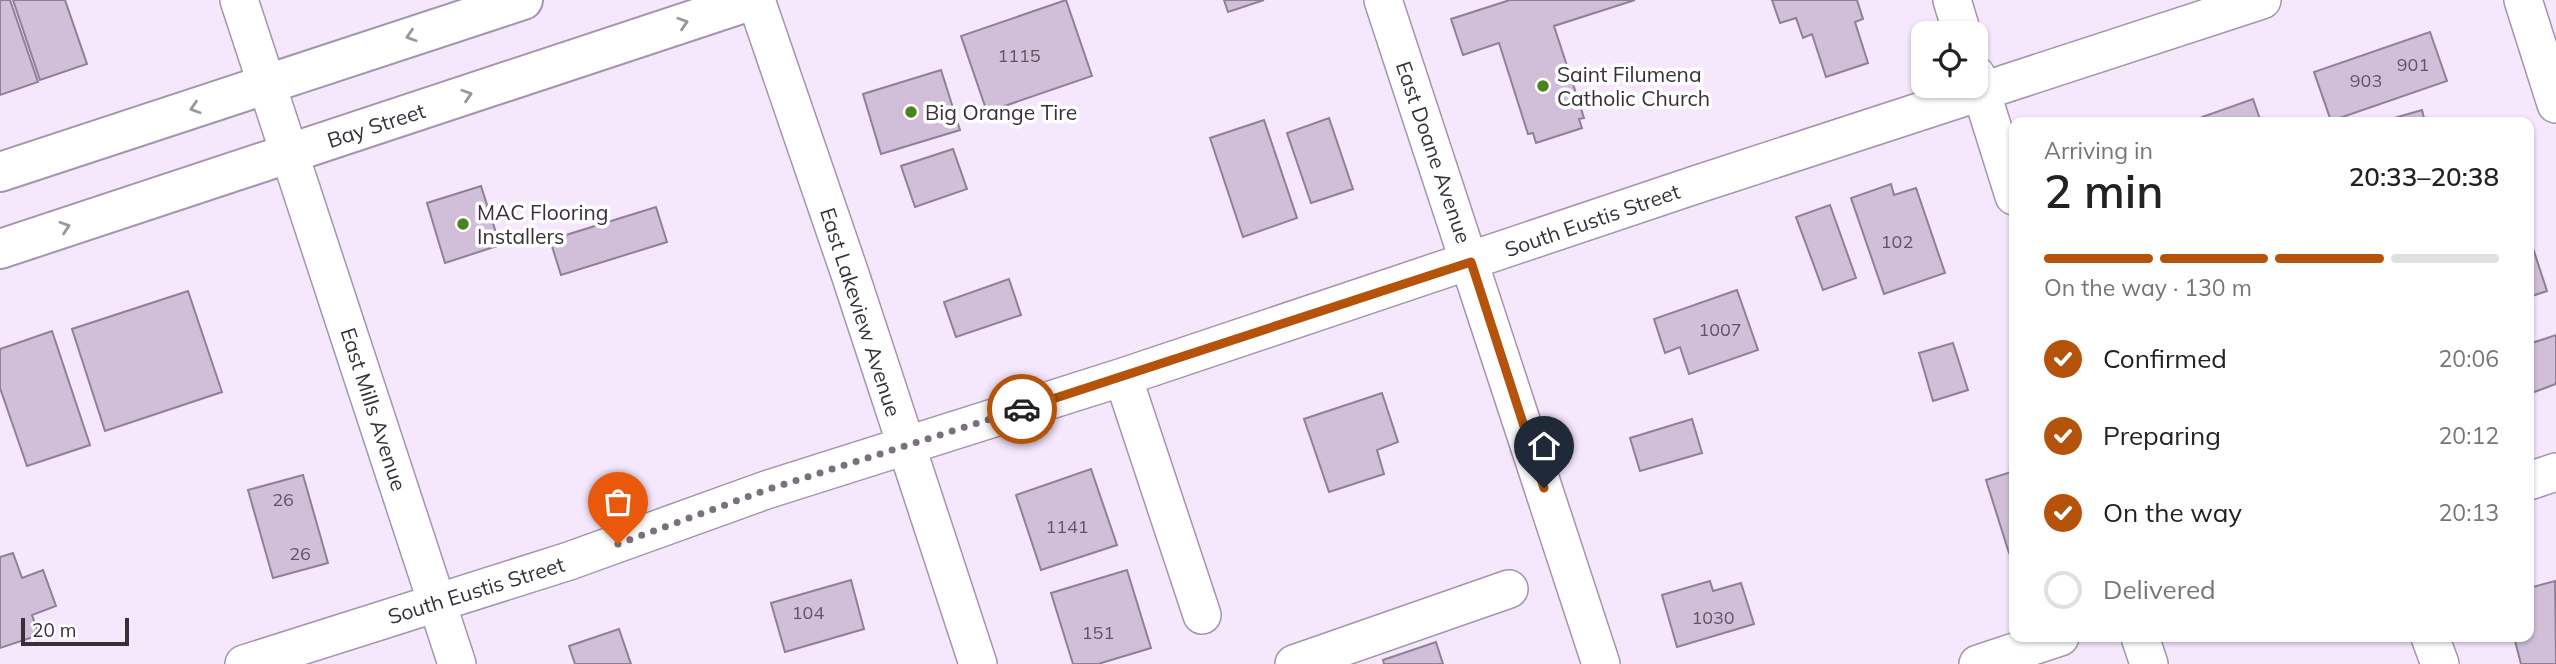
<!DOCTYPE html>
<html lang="en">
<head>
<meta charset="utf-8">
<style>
	:root { --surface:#fff; --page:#f2f2f2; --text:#222; --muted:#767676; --line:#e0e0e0; --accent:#b45309 }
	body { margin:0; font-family:Mulish,sans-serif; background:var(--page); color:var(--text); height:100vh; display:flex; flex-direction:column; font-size:26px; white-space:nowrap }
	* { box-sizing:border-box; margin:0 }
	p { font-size:23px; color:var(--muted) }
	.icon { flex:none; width:38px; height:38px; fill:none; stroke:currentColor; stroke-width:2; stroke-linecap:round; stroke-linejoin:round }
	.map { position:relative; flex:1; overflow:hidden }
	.details { position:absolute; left:2009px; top:117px; width:525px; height:525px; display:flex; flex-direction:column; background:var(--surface); border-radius:14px; box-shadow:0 2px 5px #0004 }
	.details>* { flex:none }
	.controls { position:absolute; left:1911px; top:21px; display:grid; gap:14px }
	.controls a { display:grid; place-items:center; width:77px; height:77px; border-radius:14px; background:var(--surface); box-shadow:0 2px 5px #0004; font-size:35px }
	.scale { position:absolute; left:21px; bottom:18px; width:108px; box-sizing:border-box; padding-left:7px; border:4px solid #37303a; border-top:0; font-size:19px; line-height:24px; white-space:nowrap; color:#37303a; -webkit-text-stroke:5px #fff; paint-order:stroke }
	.pin { position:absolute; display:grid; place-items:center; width:60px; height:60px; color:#fff; margin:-72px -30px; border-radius:50% 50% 50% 0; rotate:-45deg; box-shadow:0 0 7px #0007 }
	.pin .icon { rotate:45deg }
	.courier { position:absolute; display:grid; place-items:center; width:70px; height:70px; margin:-35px; border:5px solid #b45309; border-radius:50%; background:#fff; color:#222; box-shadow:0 2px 9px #0007 }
	.head em { font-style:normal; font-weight:600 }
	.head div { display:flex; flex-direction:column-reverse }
	.head { display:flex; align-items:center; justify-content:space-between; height:119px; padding:0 35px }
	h1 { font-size:46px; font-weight:600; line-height:52px }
	.bar { display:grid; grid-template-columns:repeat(4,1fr); gap:10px 7px; align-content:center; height:84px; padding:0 35px }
	.bar i { height:9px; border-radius:5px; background:var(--line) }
	.bar .selected { background:var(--accent) }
	.bar p { grid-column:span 4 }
	ol { padding:0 35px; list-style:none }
	li { display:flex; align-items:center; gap:21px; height:77px }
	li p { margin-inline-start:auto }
	li .icon { padding:7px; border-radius:50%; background:var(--accent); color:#fff; stroke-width:4 }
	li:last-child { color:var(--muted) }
	li i { width:38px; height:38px; border:4px solid var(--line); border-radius:50% }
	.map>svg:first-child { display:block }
	.building { fill:#d1bfd9; stroke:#8f7f97; stroke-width:2 }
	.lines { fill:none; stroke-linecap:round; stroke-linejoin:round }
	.minor-casing { stroke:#a594ad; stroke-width:40 }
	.major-casing { stroke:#a594ad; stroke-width:42 }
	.minor { stroke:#fff; stroke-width:37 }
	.major { stroke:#fff; stroke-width:38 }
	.oneway { stroke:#9b989c }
	.done { stroke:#7a707e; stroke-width:7; stroke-dasharray:0 12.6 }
	.route { stroke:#b45309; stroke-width:9 }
	.poi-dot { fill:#498420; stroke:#fff; stroke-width:2.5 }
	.labels { text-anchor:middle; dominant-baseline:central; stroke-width:7; stroke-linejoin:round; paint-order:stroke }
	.number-label { font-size:18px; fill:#5e5462 }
	.poi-label { font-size:21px; fill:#37303a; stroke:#fff; text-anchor:start }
	.street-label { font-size:21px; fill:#37303a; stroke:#fff }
</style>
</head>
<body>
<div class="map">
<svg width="2556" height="664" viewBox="0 0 2556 664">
	<rect width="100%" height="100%" fill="#f5e7fc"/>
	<path class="building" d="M0 0H10L38 82 0 95Z
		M13 0H65L87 64 40 80Z
		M1066 0 1092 76 987 112 961 36Z
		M1224 0H1264L1228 12Z
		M1510 0H1635L1554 26 1584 118 1579 119 1582 128 1536 143 1533 133 1528 134 1499 43 1463 55 1451 19Z
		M1772 0H1857L1863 19 1855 22 1868 63 1826 77 1812 34 1803 38 1796 18 1780 23Z
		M2430 32 2447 81 2331 121 2314 72Z
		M941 70 960 130 881 154 863 94Z
		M2253 99 2261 122H2204L2202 117Z
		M2422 110 2425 122H2387V120Z
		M1329 118 1353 189 1311 203 1287 133Z
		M1264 120 1297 218 1243 237 1210 138Z
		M953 149 967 189 915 207 901 166Z
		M1891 184 1894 195 1916 188 1945 273 1884 294 1851 198Z
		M481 186 500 245 445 263 427 203Z
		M1830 205 1856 278 1823 290 1796 217Z
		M656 207 667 242 561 275 550 240Z
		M2529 236 2547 291 2529 297Z
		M1009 279 1021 315 956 337 944 302Z
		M1737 290 1758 350 1689 374 1680 347 1665 353 1654 319Z
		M188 291 222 392 105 431 72 329Z
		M52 331 90 445 27 466 0 388V349Z
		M2556 335V384L2529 394V344Z
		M1953 343 1968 390 1933 401 1919 353Z
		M1382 393 1398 442 1377 450 1384 474 1329 492 1304 419Z
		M1692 419 1702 453 1640 471 1630 438Z
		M1091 469 1117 545 1041 570 1016 495Z
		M2014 471V551L2009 553 1986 480Z
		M303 475 328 563 273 578 248 490Z
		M13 553 22 578 43 570 56 606 32 615 39 635 0 648V557Z
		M1127 570 1151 648 1098 664H1073L1051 593Z
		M851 580 864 629 785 652 771 603Z
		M1710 581 1713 591 1741 583 1754 624 1677 647 1662 595Z
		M2555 581 2556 664H2521L2514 637H2529V588Z
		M619 629 631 664H575L569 646Z
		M1436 642 1443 664H1384L1383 660Z"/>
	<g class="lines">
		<g class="minor-casing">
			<path id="minor" d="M239 0 457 664
				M756 0 850 274 978 664
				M1383 0 1601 664
				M1952 0 1962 33
				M2523 0 2556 104
				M1976 75 2014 196
				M1123 377 1202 615
				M2529 481 2556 472
				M2140 637 2149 664
				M2430 637 2440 664
				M244 664 569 561 766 490 1123 377 1698 184 2262 0
				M1294 664 1509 589
				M1978 664 2060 637"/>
		</g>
		<g class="major-casing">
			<path id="major" d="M0 172 523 0
				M0 249 753 0"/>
		</g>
		<use href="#minor" class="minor"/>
		<use href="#major" class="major"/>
	</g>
	<defs><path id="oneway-chevron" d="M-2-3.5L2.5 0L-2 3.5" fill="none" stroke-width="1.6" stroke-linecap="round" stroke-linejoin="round" transform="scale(1.75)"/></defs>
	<g class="oneway">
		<use href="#oneway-chevron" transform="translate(683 23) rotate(-18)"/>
		<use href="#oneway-chevron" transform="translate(411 36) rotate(162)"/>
		<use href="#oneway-chevron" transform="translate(467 95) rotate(-18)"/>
		<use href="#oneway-chevron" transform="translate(195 108) rotate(162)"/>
		<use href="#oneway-chevron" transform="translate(65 227) rotate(-18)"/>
	</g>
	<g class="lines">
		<path class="done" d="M618 544 766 490 1022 409"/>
		<path class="route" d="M1022 409 1471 262 1544 488"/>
	</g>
	<g class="poi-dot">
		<circle cx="1543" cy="86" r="7"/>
		<circle cx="911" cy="112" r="7"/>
		<circle cx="463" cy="224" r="7"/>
	</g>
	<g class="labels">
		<g class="number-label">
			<text x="1019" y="55">1115</text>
			<text x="2413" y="64">901</text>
			<text x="2366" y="80">903</text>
			<text x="1897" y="241">102</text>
			<text x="1720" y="329">1007</text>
			<text x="283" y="499">26</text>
			<text x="1067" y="526">1141</text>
			<text x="300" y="553">26</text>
			<text x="808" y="612">104</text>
			<text x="1713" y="617">1030</text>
			<text x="1098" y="632">151</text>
		</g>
		<g class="poi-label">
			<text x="1557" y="74">Saint Filumena<tspan x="1557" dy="24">Catholic Church</tspan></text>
			<text x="925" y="112">Big Orange Tire</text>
			<text x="477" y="212">MAC Flooring<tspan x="477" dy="24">Installers</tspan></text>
		</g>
		<g class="street-label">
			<text transform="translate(376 125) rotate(-18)">Bay Street</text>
			<text transform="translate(1434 152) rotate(71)">East Doane Avenue</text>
			<text transform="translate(1592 220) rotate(-19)">South Eustis Street</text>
			<text transform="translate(861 312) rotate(72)">East Lakeview Avenue</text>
			<text transform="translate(374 409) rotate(72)">East Mills Avenue</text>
			<text transform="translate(476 590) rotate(-17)">South Eustis Street</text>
		</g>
	</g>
</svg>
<div class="controls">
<a><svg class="icon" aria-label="locate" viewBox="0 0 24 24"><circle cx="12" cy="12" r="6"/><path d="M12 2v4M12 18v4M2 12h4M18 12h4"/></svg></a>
</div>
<div class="scale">20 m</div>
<div class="pin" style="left:618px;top:544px;background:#ea580c"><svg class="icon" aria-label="bag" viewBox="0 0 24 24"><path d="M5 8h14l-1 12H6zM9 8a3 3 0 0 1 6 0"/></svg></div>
<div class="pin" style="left:1544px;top:488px;background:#1f2937"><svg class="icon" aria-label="home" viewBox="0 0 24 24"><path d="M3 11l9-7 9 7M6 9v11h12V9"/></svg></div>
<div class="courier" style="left:1022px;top:409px"><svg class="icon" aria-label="car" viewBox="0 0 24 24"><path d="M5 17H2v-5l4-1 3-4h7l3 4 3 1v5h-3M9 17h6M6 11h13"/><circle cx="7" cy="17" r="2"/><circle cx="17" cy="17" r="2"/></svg></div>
<section class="details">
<div class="head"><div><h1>2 min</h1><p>Arriving in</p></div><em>20:33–20:38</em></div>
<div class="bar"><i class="selected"></i><i class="selected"></i><i class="selected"></i><i></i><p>On the way · 130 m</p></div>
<ol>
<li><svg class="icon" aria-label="check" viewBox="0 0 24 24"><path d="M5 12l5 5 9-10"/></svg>Confirmed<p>20:06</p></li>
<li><svg class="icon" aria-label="check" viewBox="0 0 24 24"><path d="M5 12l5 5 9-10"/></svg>Preparing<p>20:12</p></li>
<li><svg class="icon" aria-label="check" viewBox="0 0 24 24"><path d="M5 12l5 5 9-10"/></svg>On the way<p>20:13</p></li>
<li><i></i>Delivered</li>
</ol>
</section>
</div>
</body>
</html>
